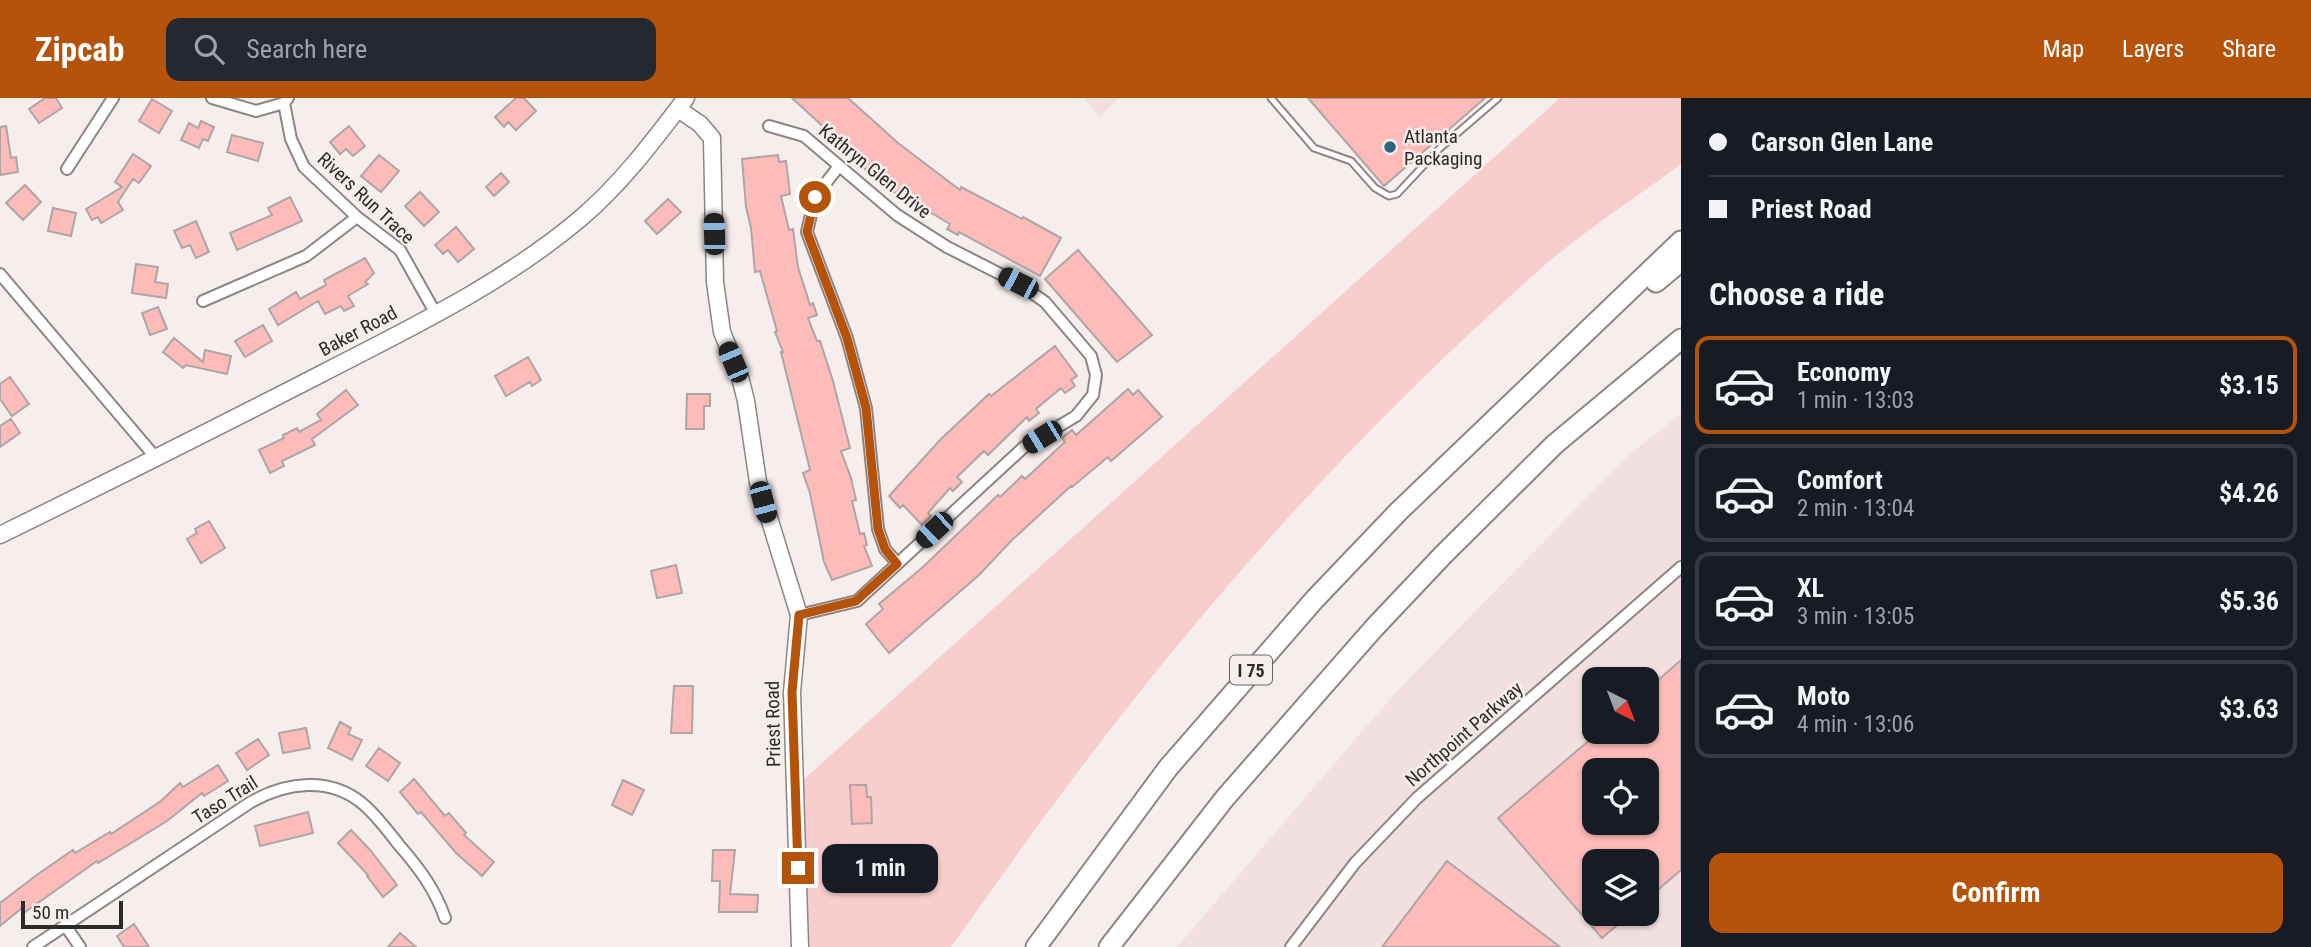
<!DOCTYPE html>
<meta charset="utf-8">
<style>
body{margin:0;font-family:"Roboto Condensed",sans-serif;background:#242831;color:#f1f3f6;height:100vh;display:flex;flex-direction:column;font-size:26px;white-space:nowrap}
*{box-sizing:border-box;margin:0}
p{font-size:23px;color:#9ea1a6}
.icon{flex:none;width:38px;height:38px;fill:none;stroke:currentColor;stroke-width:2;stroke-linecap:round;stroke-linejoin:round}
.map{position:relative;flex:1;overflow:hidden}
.drawer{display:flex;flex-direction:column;background:#171b24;width:630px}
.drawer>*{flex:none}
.guide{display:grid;align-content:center;height:154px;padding:0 28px;background:#171b24}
.needle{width:46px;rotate:138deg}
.buttons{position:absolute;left:1582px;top:569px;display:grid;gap:14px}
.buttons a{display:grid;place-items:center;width:77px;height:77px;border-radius:14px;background:#171b24;box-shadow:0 2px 5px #0004;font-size:35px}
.scale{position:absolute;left:21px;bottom:18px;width:102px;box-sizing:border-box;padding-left:7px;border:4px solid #2d2a2a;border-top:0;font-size:19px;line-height:24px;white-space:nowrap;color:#2d2a2a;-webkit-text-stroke:5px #f6eeed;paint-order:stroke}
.end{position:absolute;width:32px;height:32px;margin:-16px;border:9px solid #b45309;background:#fff;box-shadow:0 0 0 4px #fff}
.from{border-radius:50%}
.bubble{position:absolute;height:49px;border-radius:14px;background:#171b24;box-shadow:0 2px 5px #0004;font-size:23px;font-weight:700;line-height:49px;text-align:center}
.car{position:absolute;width:21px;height:42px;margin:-21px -10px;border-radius:9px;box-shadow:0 0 5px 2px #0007;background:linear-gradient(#222 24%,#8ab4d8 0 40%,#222 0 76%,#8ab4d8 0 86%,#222 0)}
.guide b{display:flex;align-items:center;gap:24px;height:66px;font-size:26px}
.guide b+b{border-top:2px solid #363941}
.guide i{width:18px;height:18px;background:#f1f3f6}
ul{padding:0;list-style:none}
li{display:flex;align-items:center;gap:21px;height:98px;margin:0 14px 10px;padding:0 14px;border:4px solid #363941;border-radius:14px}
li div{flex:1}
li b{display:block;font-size:26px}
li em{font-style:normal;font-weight:700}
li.on{border-color:#b45309}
li>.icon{width:63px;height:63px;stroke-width:1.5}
h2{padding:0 28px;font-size:32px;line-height:84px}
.primary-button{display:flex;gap:14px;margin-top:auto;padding:14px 28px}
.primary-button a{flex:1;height:80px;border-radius:14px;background:#b45309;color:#fff;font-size:28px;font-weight:700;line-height:80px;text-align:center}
header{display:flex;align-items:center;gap:42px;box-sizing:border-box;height:98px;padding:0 35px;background:#b45309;color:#fff}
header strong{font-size:33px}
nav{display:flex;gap:38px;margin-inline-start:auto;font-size:24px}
.search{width:490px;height:63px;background:#242831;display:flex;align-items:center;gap:18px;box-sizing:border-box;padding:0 24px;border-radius:14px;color:#9ea1a6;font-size:26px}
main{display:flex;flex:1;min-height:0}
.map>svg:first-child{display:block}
.built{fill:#f1e0df;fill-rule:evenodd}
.green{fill:#f7cecd}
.building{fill:#fdbbb9;stroke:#aea6a6;stroke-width:2;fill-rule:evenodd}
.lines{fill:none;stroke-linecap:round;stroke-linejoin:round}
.lane-casing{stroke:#8c8584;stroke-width:9}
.street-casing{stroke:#8c8584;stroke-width:14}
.secondary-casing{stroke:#8c8584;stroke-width:19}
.highway-casing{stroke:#8c8584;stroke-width:23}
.lane{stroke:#fff;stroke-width:5}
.street{stroke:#fff;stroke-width:10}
.secondary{stroke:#fff;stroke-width:16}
.highway{stroke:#fff;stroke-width:19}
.route{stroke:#b45309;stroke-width:9}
.poi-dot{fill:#306380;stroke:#f6eeed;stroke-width:2.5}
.labels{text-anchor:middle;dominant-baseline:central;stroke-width:5;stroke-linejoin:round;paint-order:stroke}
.shield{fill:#f6eeed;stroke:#696564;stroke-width:2}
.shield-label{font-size:18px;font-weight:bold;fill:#2d2a2a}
.poi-label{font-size:19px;fill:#2d2a2a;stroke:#f6eeed;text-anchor:start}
.street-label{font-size:19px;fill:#2d2a2a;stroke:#f6eeed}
</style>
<header>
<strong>Zipcab</strong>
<div class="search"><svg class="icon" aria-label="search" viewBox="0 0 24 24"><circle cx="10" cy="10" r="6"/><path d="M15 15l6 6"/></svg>Search here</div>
<nav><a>Map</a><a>Layers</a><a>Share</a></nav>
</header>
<main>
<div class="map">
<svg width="1681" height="849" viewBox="0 0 1681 849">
<rect width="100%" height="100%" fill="#f6eeed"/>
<path class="built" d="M1084 0H1119L1099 19Z
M1681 315V849H1177L1396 594 1628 358ZM1594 581H1647V634H1594ZM1594 672H1647V724H1594ZM1594 763H1647V816H1594Z"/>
<path class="green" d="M1560 0H1681V66C1637 99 1588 130 1546 166 1369 321 1209 498 1068 687 1028 740 990 795 951 849H803L790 694Z"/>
<path class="building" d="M45 0H56L62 10 39 25 29 11Z
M516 0H524L536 13 516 32 508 24 504 29 495 19Z
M792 0H848L898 45 960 92 961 89 1022 121 1023 119 1061 140 1040 178 959 134 958 137 947 131 950 126 928 113 925 118 868 74 847 53 845 56 836 48 840 44Z
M1308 0H1485L1384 88Z
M152 1 172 13 159 35 139 23Z
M201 23 214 29 208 43 203 41 199 50 181 42 189 25 198 30Z
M6 28 11 60 16 59 18 74 0 77V29Z
M349 28 365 48 353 58 346 51 340 56 330 44Z
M232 37 263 45 258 63 227 54Z
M133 56 151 68 139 85 133 81 118 104 123 112 101 125 98 119 92 122 86 111 122 89 115 84Z
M379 57 399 73 381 94 361 78Z
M778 57 779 64 786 63 790 96 781 98 789 132 793 131 798 169 810 207 813 205 817 217 808 220 817 243H820L833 283 850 350 841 353 851 380 856 402 852 403 860 436 864 435 867 447 864 448 872 468 832 482 824 464 810 395 803 375 810 372 781 254H783L775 234 777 233 760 173 755 174 751 130 746 109 742 61Z
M501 75 509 84 494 98 486 89Z
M25 87 41 104 23 122 6 105Z
M420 94 439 114 424 128 405 108Z
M290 99 302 123 237 152 230 135 272 117 268 110Z
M668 101 681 114 657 136 645 123Z
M53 110 76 115 71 138 48 133Z
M196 123 209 154 196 160 190 147 182 150 174 133Z
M456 129 474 151 458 164 448 152 443 156 435 147Z
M1078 152 1152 237 1117 264 1045 181Z
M365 160 374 175 365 184 368 186 348 198 354 208 344 213 341 208 325 216 318 203 278 227 269 211 296 194 300 201 326 187 324 182Z
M136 166 158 169 155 184 168 186 166 200 132 195Z
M158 209 167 231 150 237 142 215Z
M263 227 272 243 245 259 235 243Z
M174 240 203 264 205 252 231 258 227 276 186 267 183 270 163 254Z
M1055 248 1077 278 1071 282 1075 288 1065 295 1061 290 1036 311 1039 315 1029 323 1027 319 988 357 984 353 957 379 962 384 953 393 950 390 928 415 931 418 922 427 903 407 900 410 889 398 941 341 989 296 991 298Z
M528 259 541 282 532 288 530 284 506 298 495 278Z
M10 279 29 306 12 318 0 301V286Z
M1128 291 1133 297 1138 292 1162 319 1111 363 1108 359 1072 389 1071 388 1011 443 979 477 889 555 866 526 883 511 879 506 923 469 998 397 1000 399 1022 378 1025 381 1065 344 1062 340 1072 332 1076 337Z
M346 292 358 307 312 341 315 347 282 363 284 368 270 375 259 352 284 340 283 337 297 330 299 334 321 322 317 316Z
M687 296H710V308H704V331H686Z
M11 321 20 335 0 349V328Z
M209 423 225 450 201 465 187 441 197 435 195 431Z
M676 467 682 495 657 500 651 473Z
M1681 562V772L1647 801V763H1594V816H1630L1602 840 1498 720 1599 634H1647V592ZM1594 672H1647V724H1594Z
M674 588H693L692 635H671Z
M340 624 351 630 348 636 362 642 352 662 328 650Z
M306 630 310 650 283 655 279 635Z
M258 641 269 657 247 672 236 655Z
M379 650 400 665 388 683 366 668Z
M218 667 228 683 204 698 202 695 167 723 98 765 97 763 25 814 22 810 0 828V805L38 776 73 752 75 755 110 734 111 736 161 703 180 685 183 689Z
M414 681 445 718 449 715 466 735 464 737 494 764 482 778 456 755 421 714 418 716 400 694Z
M623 682 644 692 632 717 612 707Z
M850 687H866L867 699H871L872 725 852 726Z
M308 714 313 735 260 748 255 728Z
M351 732 371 753 397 787 383 799 367 778 368 777 338 745Z
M713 752H735L730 796 758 797 757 814H719L720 783H712Z
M1447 763 1560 849H1382Z
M134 826 149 849H124L117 838Z
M400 835 416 849H388Z"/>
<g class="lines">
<defs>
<path id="lane" d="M1271 0 1314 50 1351 63 1375 90 1389 98 1397 96 1440 50 1498 0"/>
<path id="street" d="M212 0 256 13 284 5 288 0
M284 5 291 41 304 69 357 119 400 152 436 216
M769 28 804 38 897 117 947 149 1018 185 1045 204 1091 258 1096 277 1093 297 1076 318 1024 349 857 503 799 517
M839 68 815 99 807 134 847 240 866 310 878 431 885 451 897 465
M67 71 113 0
M0 176 156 360
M203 203 306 158 357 119
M65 827 80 849
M33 849 251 704C286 684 330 678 363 706 377 718 388 733 399 747 419 770 435 791 445 820
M1291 849 1355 765 1417 700 1681 469"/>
<path id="secondary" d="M678 11 700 26 712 40 715 184 722 234 740 279 746 303 758 384 799 517 792 594 800 849
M0 437C108 384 216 330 323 275 412 229 504 185 581 120 622 85 654 42 686 0"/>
<path id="highway" d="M1656 184 1681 163
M1036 849 1168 670 1315 501 1399 413 1681 143
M1109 849 1225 700 1374 530 1443 457 1555 346 1681 241"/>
</defs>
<use href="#lane" class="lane-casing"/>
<use href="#street" class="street-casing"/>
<use href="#secondary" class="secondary-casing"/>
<use href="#highway" class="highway-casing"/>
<use href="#lane" class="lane"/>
<use href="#street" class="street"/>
<use href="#secondary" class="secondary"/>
<use href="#highway" class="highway"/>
</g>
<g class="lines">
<path class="route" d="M798 770 792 594 799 517 856 503 897 466 885 451 878 431 866 310 847 240 807 134 815 99"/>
</g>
<circle class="poi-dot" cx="1390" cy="49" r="7"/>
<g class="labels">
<rect class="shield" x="1230" y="557.5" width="42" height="29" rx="5"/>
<g class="shield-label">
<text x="1251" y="572">I 75</text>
</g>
<g class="poi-label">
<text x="1404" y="38">Atlanta<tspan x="1404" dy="22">Packaging</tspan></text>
</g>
<g class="street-label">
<text transform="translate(875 73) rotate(39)">Kathryn Glen Drive</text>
<text transform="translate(366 100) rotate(43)">Rivers Run Trace</text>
<text transform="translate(358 233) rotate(-28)">Baker Road</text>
<text transform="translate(773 626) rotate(-91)">Priest Road</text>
<text transform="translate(1464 636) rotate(-41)">Northpoint Parkway</text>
<text transform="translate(225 702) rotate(-32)">Taso Trail</text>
</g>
</g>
</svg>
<div class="buttons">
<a><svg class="needle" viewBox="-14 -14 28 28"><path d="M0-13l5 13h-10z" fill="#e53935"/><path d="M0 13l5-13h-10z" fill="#9ea1a6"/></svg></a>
<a><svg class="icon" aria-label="locate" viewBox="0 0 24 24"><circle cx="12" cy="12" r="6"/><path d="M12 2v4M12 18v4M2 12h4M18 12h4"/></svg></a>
<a><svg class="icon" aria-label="layers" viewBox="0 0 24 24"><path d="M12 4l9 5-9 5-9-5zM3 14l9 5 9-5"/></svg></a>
</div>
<div class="scale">50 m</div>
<i class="end from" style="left:815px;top:99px"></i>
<i class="end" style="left:798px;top:770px"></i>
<div class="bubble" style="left:822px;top:746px;width:116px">1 min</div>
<i class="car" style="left:714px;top:136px;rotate:358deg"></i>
<i class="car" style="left:1018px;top:185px;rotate:297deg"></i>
<i class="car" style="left:733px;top:264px;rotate:337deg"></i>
<i class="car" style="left:1042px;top:339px;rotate:239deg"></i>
<i class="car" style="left:763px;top:404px;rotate:165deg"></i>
<i class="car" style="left:934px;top:432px;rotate:227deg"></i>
</div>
<section class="drawer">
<div class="guide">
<b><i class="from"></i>Carson Glen Lane</b>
<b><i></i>Priest Road</b>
</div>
<h2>Choose a ride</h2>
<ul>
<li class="on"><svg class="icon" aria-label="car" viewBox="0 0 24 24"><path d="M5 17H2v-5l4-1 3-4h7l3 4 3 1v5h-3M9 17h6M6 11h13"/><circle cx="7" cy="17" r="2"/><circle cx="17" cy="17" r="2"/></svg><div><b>Economy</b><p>1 min · 13:03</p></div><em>$3.15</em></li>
<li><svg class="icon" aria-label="car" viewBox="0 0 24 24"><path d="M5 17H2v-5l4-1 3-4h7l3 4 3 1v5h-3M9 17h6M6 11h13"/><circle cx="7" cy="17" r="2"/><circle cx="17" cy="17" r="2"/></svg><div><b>Comfort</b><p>2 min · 13:04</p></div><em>$4.26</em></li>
<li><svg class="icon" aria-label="car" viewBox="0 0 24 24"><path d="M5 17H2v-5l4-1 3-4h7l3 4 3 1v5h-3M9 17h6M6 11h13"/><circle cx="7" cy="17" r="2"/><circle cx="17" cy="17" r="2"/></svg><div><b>XL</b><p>3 min · 13:05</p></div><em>$5.36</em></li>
<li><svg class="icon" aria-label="car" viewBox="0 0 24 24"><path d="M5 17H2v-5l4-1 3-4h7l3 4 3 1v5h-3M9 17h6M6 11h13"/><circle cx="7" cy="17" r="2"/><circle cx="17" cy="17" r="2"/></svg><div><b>Moto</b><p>4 min · 13:06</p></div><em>$3.63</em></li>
</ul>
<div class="primary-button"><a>Confirm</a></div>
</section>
</main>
